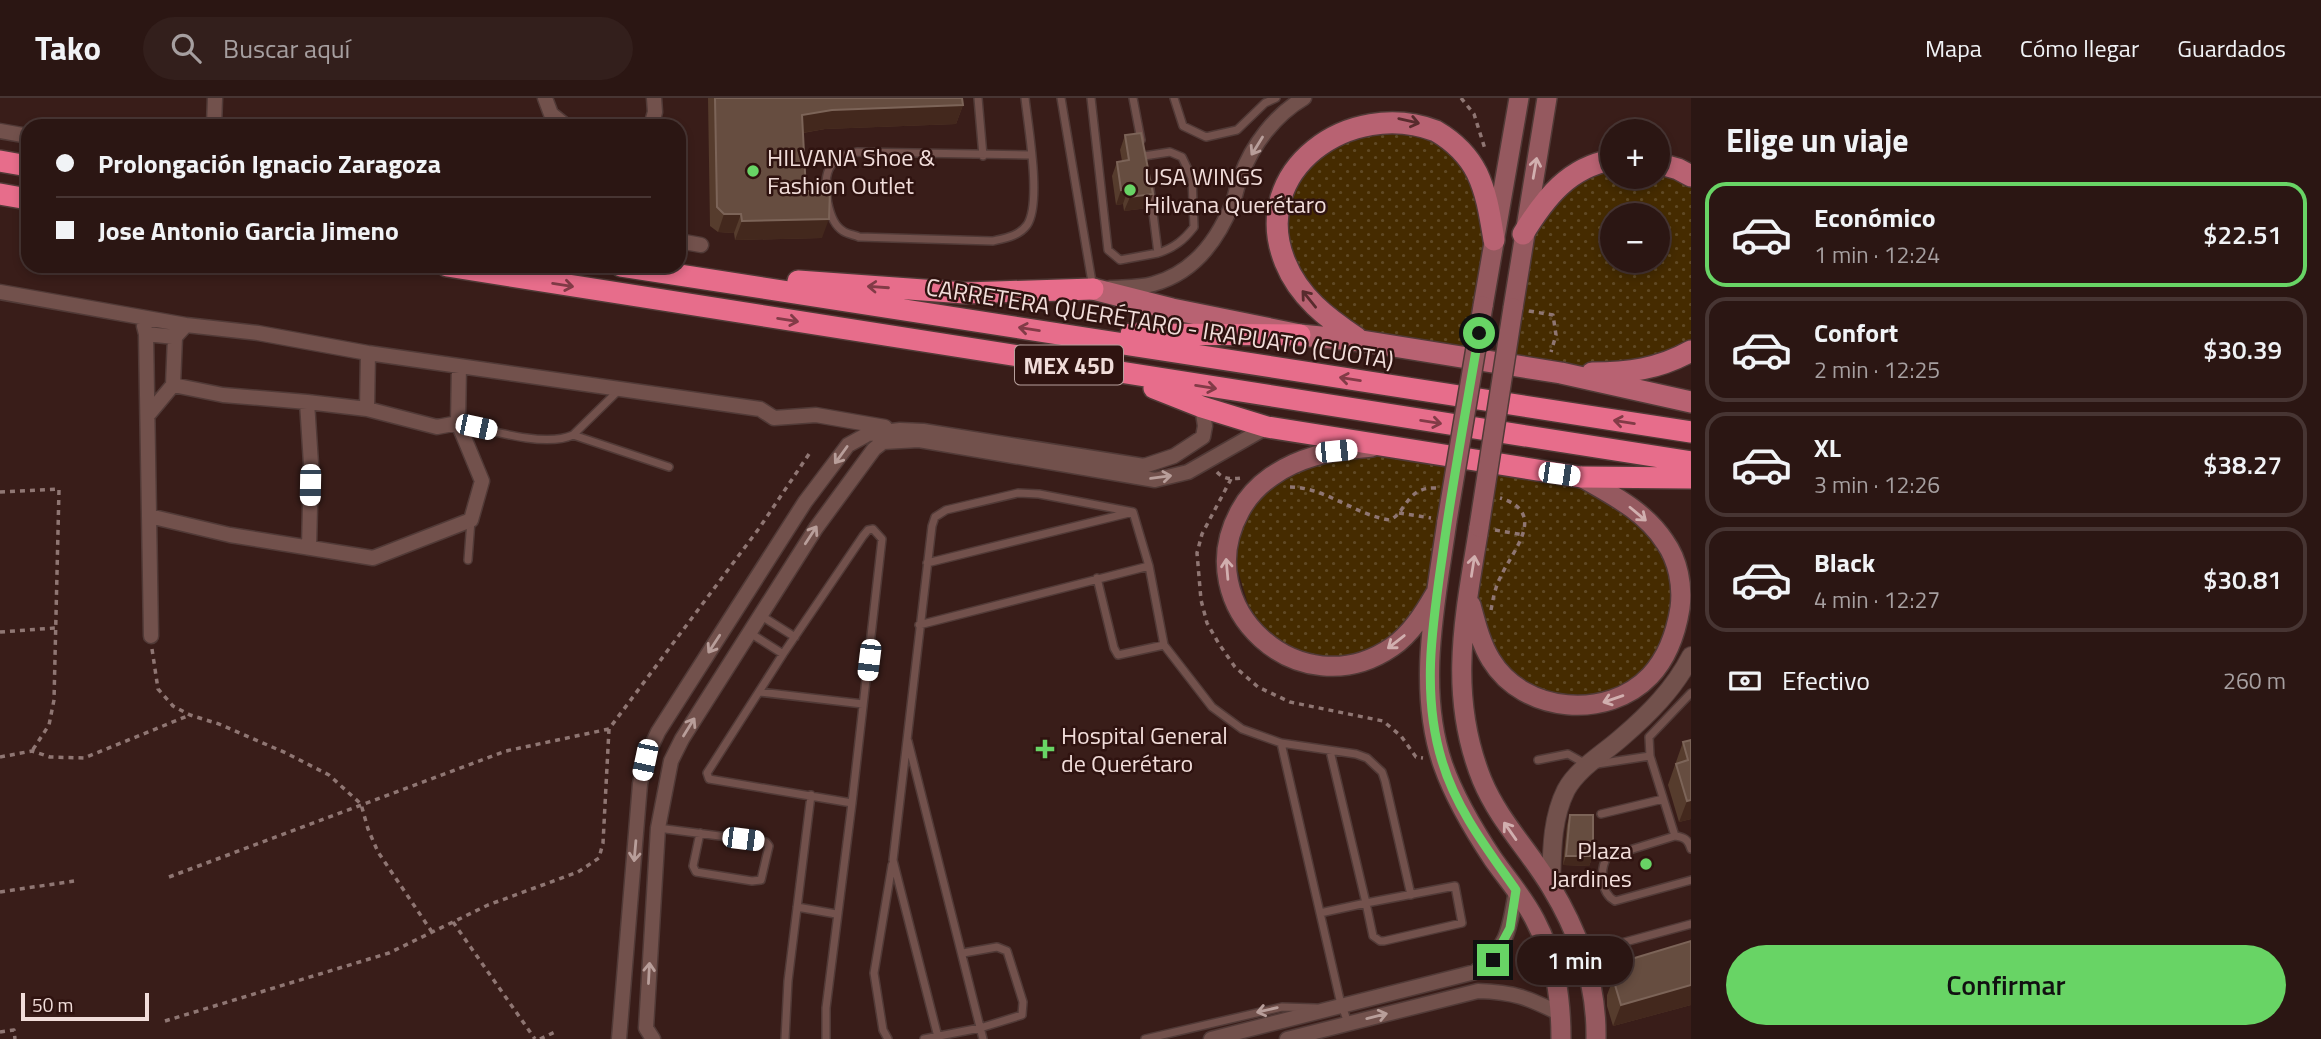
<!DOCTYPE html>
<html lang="es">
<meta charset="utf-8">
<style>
body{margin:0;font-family:"Titillium Web",sans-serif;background:#331f1c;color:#f1f3f6;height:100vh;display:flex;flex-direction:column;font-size:26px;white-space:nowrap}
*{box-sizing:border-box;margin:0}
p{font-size:23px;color:#a69fa0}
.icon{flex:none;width:38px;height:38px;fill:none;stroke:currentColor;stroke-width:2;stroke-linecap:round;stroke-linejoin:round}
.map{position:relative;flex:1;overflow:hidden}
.sheet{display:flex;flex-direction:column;background:#2b1613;width:630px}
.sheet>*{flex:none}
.hud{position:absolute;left:21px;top:21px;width:665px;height:154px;border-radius:21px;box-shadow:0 4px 10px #0003,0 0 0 2px #473533;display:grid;align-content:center;height:154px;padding:0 35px;background:#2b1613}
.fabs{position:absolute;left:1600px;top:21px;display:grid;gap:14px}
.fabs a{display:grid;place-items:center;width:70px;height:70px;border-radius:50%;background:#2b1613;box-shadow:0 4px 10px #0003,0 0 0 2px #473533;font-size:35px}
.scale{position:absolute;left:21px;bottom:18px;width:128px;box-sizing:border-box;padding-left:7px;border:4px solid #f1ddda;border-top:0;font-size:19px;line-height:24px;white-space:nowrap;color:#f1ddda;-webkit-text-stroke:5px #2f1310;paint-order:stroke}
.end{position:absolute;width:32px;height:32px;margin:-16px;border:9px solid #68d465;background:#111;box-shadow:0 0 0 4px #111}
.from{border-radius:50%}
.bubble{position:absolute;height:49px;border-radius:24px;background:#2b1613;box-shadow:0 4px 10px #0003,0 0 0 2px #473533;font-size:23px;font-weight:600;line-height:49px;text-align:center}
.car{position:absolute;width:21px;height:42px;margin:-21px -10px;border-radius:9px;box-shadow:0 0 5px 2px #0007;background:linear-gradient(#fff 24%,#345 0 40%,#fff 0 76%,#345 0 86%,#fff 0)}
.hud b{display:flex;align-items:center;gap:24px;height:66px;font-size:26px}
.hud b+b{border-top:2px solid #473533}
.hud i{width:18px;height:18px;background:#f1f3f6}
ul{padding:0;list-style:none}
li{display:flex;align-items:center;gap:21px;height:105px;margin:0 14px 10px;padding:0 21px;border:4px solid #473533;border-radius:21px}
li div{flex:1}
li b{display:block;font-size:26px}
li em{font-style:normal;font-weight:600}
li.current{border-color:#68d465}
li>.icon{width:63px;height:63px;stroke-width:1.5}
h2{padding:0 35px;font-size:32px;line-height:84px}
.pay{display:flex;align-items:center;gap:18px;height:77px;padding:0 35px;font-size:26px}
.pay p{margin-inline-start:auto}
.button{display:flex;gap:14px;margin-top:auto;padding:14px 35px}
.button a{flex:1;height:80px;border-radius:42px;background:#68d465;color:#111;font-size:28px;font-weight:600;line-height:80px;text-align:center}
header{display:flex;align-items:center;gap:42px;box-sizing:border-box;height:98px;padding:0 35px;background:#2b1613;border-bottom:2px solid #473533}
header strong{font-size:33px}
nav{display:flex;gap:38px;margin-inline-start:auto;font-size:24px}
.search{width:490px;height:63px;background:#331f1c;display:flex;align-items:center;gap:18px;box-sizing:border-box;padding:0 24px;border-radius:38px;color:#a69fa0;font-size:26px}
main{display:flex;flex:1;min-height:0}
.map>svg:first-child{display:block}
.park{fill:url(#park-dots);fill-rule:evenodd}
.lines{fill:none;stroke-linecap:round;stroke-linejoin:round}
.service-casing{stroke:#513a37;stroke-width:10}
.minor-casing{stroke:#513a37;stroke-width:17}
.tertiary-casing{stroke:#513a37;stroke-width:20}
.secondary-casing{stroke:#513a37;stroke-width:22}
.primary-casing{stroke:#513a37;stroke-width:24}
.motorway-casing{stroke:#513a37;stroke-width:24}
.path{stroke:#8f7673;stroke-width:3.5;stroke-dasharray:5 5;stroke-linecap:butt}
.service{stroke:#72514c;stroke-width:7}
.minor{stroke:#72514c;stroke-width:14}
.tertiary{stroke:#72514c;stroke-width:18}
.secondary{stroke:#95595f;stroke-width:19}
.primary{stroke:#b86272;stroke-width:21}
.motorway{stroke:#e76d8b;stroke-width:21}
.secondary-bridge-casing{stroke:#513a37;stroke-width:22;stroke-linecap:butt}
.secondary-bridge{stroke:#95595f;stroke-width:19}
.wall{fill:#563c2d}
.shaded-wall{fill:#43281d}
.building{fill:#664d40;stroke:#7c6458;stroke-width:2}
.oneway{stroke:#582b2d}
.oneway2{stroke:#b89e9a}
.oneway3{stroke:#d1afaf}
.oneway4{stroke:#823b47}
.route{stroke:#68d465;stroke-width:9}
.poi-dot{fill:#68d465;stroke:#2f1310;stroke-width:2.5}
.labels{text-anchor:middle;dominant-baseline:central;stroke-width:5;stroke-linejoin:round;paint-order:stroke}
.shield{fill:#2f1310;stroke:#b7a09d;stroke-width:2}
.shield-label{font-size:23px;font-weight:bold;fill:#f1ddda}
.poi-label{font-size:24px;fill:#f1ddda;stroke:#2f1310;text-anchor:start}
.street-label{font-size:24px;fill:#f1ddda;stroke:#2f1310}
</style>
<header>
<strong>Tako</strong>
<div class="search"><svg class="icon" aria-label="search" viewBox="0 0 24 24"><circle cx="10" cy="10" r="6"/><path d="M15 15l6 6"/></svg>Buscar aquí</div>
<nav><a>Mapa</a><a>Cómo llegar</a><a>Guardados</a></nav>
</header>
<main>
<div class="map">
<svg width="1691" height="941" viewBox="0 0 1691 941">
<defs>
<pattern id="park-dots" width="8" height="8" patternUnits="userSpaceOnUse" patternTransform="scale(1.75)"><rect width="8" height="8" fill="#452b00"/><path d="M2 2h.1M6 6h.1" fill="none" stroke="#604925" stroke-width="1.8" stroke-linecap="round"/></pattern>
</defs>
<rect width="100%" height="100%" fill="#391d19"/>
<path class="park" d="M1361 27 1434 37 1472 78 1489 145 1470 255 1359 235 1297 176 1283 137 1292 81Z
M1612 69V79H1657V72L1691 85V248L1605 270 1560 269 1510 263 1531 133 1573 82ZM1612 117H1657V163H1612Z
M1381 356 1447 366 1429 487 1416 513 1389 542 1361 554 1332 562 1296 555 1262 529 1248 506 1236 466 1240 434 1257 403 1269 391 1311 366Z
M1496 374 1581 387 1617 406 1662 449 1675 488 1667 542 1640 580 1595 601 1559 598 1534 591 1500 565 1476 504Z"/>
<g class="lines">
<defs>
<path id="service" d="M978 0 983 58
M1025 0C1028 28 1042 105 1027 127 1019 138 1006 140 993 143L859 139C855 137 847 136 843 133 828 124 822 87 829 71 835 59 846 57 857 54L1031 57
M1061 0 1093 190
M1091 0 1108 152 1120 162 1158 155 1150 91
M1133 0 1141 42
M1174 0 1183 28 1206 39 1237 32 1265 5 1276 0
M1144 58 1170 54 1182 59 1192 80 1194 129C1184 142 1174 150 1158 155
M620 291 573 337 669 369
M459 325C489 332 545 350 573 337
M468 462 471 422
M927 465 1133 414
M1097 480 1114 550 1118 557 1164 547
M760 517 795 539
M919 527 1149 468
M750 535 783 556
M759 594 863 606
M908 643 983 941
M1281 645 1340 902 1348 925
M1650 658 1649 639 1691 595
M1538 662 1568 656 1586 666
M1597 666 1650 658 1675 738
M1601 716 1663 701
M658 730 766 744 769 748 761 782 752 783 696 774 693 768 700 735
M1691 751C1688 741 1684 739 1675 738L1607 759C1600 771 1600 795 1615 803L1691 782
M1455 788 1462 825 1384 843H1380L1373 838 1366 805Z
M797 809 836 816
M1320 815 1366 805 1330 653
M1614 847 1691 826
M938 939 893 762 932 428 935 419 946 412 1018 395 1039 396 1133 414 1149 468 1164 547 1212 609 1242 631 1281 645 1356 656 1367 660 1382 674 1385 683 1411 797
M785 941 788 883 811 697
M826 941V910L852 705 882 441 873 431 868 432 863 438 783 556 707 675 709 681 852 705
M888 941 883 932 874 875 892 767
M924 941 980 930 1022 917 1023 904 1007 853 997 849 963 855
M1145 941 1282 909 1316 910"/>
<path id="minor" d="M545 0 551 16 566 28
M214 28 215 0
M651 28 655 14 654 0
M0 33 28 38
M679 143 701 147
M1110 190C1124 189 1139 190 1153 186 1194 175 1218 142 1233 104 1236 96 1237 87 1241 78 1252 47 1275 17 1304 0
M0 194 186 227 258 235 368 255 760 311 774 320 816 317 885 329
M144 228 146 236 175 239
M146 236 151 538
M173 287 223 297 307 304 367 311 437 329 458 325
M307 304 311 366 309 450
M367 311 368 255
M148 317 173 287 175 239 186 227
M149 418 230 437 373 460 471 422 482 383 458 325 459 268
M619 941 640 686 645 662 658 634 805 404 848 347 868 336 900 332 923 333 1144 368 1174 358 1203 339 1205 328 1202 309
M653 941 646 930 658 730 671 663 682 641 816 430 874 351 883 344 919 342 1155 382 1188 374 1267 329
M1211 941 1475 874C1508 851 1510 829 1516 792
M1287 941 1478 893C1515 894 1528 900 1561 916"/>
<path id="tertiary" d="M1551 788C1552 756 1551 722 1566 692 1578 670 1603 656 1621 640 1649 616 1674 591 1691 558"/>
<path id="secondary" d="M1483 208 1519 0
M1513 210 1547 0
M1372 349C1353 351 1333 352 1315 358 1284 367 1255 385 1240 413 1187 509 1300 612 1392 549 1411 536 1424 515 1435 496
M1447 423C1436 502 1416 589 1443 667 1455 701 1473 731 1493 761 1507 781 1524 800 1535 822 1555 860 1561 899 1561 941
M1479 429C1465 517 1447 595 1482 682 1499 723 1529 752 1551 789 1579 835 1597 887 1596 941
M1471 507C1476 526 1481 546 1491 562 1524 616 1608 622 1650 578 1668 559 1676 535 1680 510 1683 488 1678 462 1665 444 1645 413 1612 397 1581 379"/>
<path id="primary" d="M1657 65 1678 71 1691 78
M1523 136C1545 100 1569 69 1612 62
M1093 191 1172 211 1300 237 1362 243 1561 275 1691 304
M1357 240C1327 220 1299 199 1285 164 1248 72 1350 0 1436 33 1453 43 1468 57 1477 75 1487 96 1490 118 1494 142
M1592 275C1628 275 1659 271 1691 253"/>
<path id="motorway" d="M0 63 28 68
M0 96 28 101
M447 168 1691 364
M621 168 1691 334
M798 183 965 195 1093 191
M1131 236 1300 237
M1154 290 1202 309 1267 329 1581 379 1691 380"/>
</defs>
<use href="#service" class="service-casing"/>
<use href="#minor" class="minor-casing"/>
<use href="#tertiary" class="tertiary-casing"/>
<use href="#secondary" class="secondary-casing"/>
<use href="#primary" class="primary-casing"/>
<use href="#motorway" class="motorway-casing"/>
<path class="path" d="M1461 0 1474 16 1485 51
M1529 213 1553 217 1556 237 1551 254
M1217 374C1224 382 1232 381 1242 380
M1231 381 1202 436 1197 455 1201 502 1207 525 1219 546 1235 569 1258 589 1290 604 1383 623 1401 638 1416 659 1423 660
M1290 389C1325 389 1355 417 1390 422 1407 414 1406 388 1437 390
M0 394 59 391 54 602 49 627 32 653
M1399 415 1431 420
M1495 432 1524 437
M1491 512C1493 501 1495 490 1500 480 1512 453 1549 415 1500 400
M0 534 55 530
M152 551 158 591 173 608 190 617 219 626 286 655 329 677 361 706 368 731 378 754 432 834
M0 659 32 653 50 659 84 660 190 617
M169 779 506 653 609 631
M0 794 74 783
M453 824 535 941
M165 923 389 855 488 807 578 774 599 760 603 745 609 631 760 429 809 356
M0 934 14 932 15 941
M540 941 557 933"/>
<use href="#service" class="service"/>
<use href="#minor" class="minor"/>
<use href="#tertiary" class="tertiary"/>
<use href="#secondary" class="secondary"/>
<use href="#primary" class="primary"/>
<use href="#motorway" class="motorway"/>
<defs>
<path id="secondary-bridge" d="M1447 423 1483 208
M1479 429 1513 210"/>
</defs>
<use href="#secondary-bridge" class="secondary-bridge-casing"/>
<use href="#secondary-bridge" class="secondary-bridge"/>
</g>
<path class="wall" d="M708 0H962L963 7 956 26 825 31 803 35 806 93 822 140 735 142 734 135 718 134 710 128Z
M1125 37 1148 110 1124 113 1123 106 1116 107 1112 78 1117 64 1122 63 1120 52Z
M1691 642V722V721L1679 724 1668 687 1683 644Z
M1570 717 1593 758 1589 768 1563 767 1567 727Z
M1691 843V907L1613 928 1607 908V897L1615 876Z"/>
<path class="shaded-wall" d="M963 7 956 26 825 31 795 36 802 17 832 12Z
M1128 91 1123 106 1116 107 1121 92Z
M1153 96 1148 110 1124 113 1130 99Z
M724 116H741L734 135 718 134Z
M829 121 822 140 735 142 742 123Z
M1691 702V721L1679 724 1687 703Z
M1566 758H1593L1589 768 1563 767Z
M1691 887V907L1613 928 1621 907Z"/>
<path class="building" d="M715 0H962L963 7 832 12 802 17 806 93 830 92 829 121 742 123 741 116H724L717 109Z
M1141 35 1153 96 1130 99 1128 91 1121 92 1117 64 1129 62 1125 37Z
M1691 642V702L1687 703 1676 666 1688 662 1683 644Z
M1570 717H1593V758H1566Z
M1691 843V887L1621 907 1615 887V876L1619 868 1628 862Z"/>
<defs><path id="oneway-shaft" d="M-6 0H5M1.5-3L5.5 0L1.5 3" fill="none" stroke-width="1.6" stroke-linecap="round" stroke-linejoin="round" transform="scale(1.75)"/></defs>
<g class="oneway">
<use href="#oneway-shaft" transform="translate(1409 23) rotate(13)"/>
<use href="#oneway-shaft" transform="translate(1309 201) rotate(-129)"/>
</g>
<g class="oneway2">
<use href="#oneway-shaft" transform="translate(1257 48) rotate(122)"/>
<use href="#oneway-shaft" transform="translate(841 357) rotate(126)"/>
<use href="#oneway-shaft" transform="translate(1161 379) rotate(-8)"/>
<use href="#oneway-shaft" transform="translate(811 437) rotate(-57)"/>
<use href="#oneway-shaft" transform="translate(714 546) rotate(123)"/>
<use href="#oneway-shaft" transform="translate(689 629) rotate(-58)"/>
<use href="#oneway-shaft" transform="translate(635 753) rotate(95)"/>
<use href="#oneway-shaft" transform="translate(649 875) rotate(-87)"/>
<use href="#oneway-shaft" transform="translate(1267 912) rotate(167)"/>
<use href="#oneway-shaft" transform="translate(1377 918) rotate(-14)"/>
</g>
<g class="oneway3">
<use href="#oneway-shaft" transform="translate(1535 70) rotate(-80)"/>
<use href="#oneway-shaft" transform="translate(1638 416) rotate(40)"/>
<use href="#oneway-shaft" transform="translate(1473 468) rotate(-81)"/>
<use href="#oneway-shaft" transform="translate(1227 471) rotate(-95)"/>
<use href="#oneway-shaft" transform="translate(1396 544) rotate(142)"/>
<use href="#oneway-shaft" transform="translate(1613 601) rotate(161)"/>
<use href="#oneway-shaft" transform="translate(1510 733) rotate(-125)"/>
</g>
<g class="oneway4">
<use href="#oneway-shaft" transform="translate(563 187) rotate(9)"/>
<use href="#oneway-shaft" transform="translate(878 189) rotate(-176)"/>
<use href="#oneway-shaft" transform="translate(788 222) rotate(9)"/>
<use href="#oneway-shaft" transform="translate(1029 231) rotate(-171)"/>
<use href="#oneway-shaft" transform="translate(1350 281) rotate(-171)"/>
<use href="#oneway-shaft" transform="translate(1206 289) rotate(9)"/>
<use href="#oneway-shaft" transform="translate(1431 324) rotate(9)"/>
<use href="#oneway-shaft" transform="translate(1624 324) rotate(-171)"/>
</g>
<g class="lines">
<path class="route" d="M1479 235C1467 306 1454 376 1444 446 1434 518 1420 592 1442 663 1456 711 1488 752 1516 792L1510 830 1493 862"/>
</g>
<g class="poi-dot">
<circle cx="753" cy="73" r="7"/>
<circle cx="1130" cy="92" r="7"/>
<path d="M1041.5 640.5h7v7h7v7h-7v7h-7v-7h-7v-7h7z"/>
<circle cx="1646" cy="766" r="7"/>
</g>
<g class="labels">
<rect class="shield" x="1015" y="247.5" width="108" height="39" rx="5"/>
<g class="shield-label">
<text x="1069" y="267">MEX 45D</text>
</g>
<g class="poi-label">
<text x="767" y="59">HILVANA Shoe &amp;<tspan x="767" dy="28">Fashion Outlet</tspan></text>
<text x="1144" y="78">USA WINGS<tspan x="1144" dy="28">Hilvana Querétaro</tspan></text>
<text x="1061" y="637">Hospital General<tspan x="1061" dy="28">de Querétaro</tspan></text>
<text x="1632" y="752" text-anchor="end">Plaza<tspan x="1632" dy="28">Jardines</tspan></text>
</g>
<g class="street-label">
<text transform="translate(1160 225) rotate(9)">CARRETERA QUERÉTARO - IRAPUATO (CUOTA)</text>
</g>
</g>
</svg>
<div class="fabs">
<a>+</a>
<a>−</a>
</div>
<div class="scale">50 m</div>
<i class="end from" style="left:1479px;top:235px"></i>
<i class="end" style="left:1493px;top:862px"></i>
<div class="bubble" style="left:1517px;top:838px;width:116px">1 min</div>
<i class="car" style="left:476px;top:329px;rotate:102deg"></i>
<i class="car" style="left:1336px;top:353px;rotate:84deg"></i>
<i class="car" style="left:1559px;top:376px;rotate:98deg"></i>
<i class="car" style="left:310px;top:387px;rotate:181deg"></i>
<i class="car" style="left:869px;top:562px;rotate:187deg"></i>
<i class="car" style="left:645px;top:662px;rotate:192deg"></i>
<i class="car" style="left:743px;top:741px;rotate:97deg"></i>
<div class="hud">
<b><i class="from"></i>Prolongación Ignacio Zaragoza</b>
<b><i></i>Jose Antonio Garcia Jimeno</b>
</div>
</div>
<section class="sheet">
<h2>Elige un viaje</h2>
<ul>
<li class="current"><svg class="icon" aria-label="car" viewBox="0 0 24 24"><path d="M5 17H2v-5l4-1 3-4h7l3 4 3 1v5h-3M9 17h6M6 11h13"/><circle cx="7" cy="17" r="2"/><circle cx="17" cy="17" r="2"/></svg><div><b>Económico</b><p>1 min · 12:24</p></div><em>$22.51</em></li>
<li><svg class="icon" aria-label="car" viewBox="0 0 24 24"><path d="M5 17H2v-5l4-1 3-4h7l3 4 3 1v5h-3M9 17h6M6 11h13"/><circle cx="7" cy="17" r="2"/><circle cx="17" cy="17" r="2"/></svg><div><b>Confort</b><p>2 min · 12:25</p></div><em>$30.39</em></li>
<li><svg class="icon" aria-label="car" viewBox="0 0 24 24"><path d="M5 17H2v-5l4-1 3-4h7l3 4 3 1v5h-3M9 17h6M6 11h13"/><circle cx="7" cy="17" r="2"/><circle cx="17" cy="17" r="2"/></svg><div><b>XL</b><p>3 min · 12:26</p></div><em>$38.27</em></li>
<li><svg class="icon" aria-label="car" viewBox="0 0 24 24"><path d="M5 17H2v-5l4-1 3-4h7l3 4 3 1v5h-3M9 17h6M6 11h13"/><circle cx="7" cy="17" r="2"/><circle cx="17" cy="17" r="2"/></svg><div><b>Black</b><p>4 min · 12:27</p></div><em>$30.81</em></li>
</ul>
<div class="pay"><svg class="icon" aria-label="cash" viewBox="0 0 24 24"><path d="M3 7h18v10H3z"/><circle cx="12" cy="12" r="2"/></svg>Efectivo<p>260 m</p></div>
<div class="button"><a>Confirmar</a></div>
</section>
</main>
